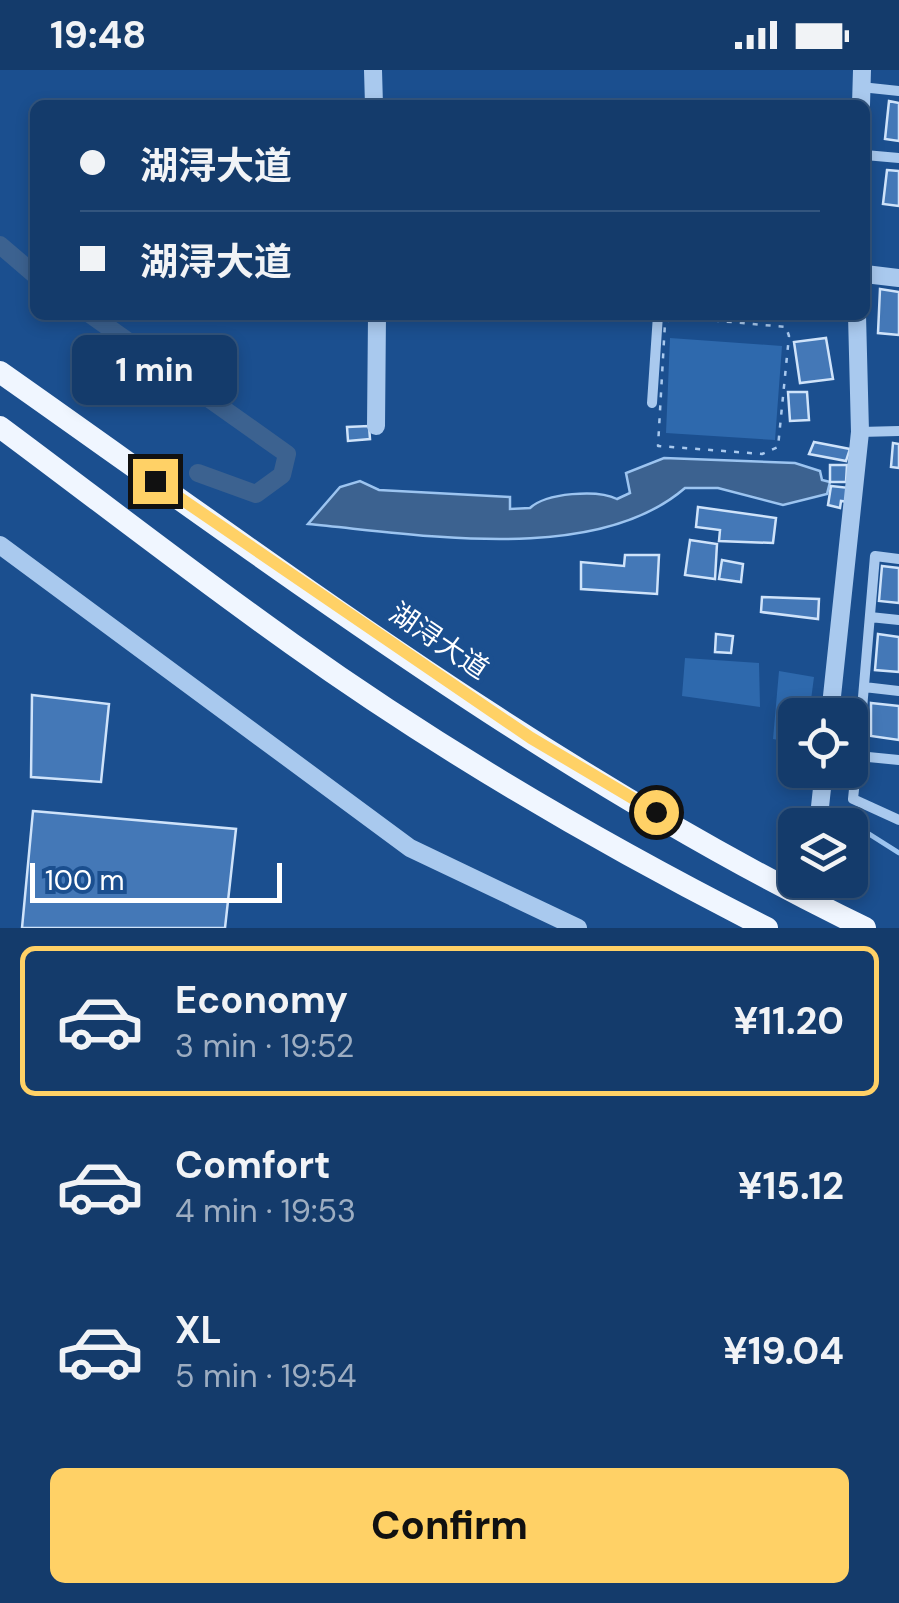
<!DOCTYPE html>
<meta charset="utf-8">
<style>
body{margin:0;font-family:"DM Sans","Noto Sans SC",sans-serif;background:#1d4271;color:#f1f3f6;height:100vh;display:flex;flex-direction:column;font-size:38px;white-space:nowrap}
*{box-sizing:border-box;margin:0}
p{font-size:32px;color:#9dadc1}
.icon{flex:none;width:55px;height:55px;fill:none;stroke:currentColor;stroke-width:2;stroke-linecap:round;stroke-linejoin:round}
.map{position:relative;height:858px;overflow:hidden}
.panel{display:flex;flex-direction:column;background:#143b6b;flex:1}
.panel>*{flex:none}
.top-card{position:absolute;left:30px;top:30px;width:840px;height:220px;border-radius:15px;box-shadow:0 5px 15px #0003,0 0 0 2px #33557e;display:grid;align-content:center;height:220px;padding:0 50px;background:#143b6b}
.fabs{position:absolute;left:778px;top:628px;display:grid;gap:20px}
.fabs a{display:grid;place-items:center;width:90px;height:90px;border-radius:15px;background:#143b6b;box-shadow:0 5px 15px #0003,0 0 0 2px #33557e;font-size:50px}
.scale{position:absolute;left:30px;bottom:25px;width:252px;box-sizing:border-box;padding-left:10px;border:5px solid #fff;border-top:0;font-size:28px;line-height:35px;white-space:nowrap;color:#fff;-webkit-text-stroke:8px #1b4f8f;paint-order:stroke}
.end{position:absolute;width:45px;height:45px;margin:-22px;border:12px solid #ffd166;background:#111;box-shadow:0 0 0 5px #111}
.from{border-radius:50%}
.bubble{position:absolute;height:70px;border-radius:15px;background:#143b6b;box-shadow:0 5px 15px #0003,0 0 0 2px #33557e;font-size:32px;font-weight:700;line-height:70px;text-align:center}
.top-card b{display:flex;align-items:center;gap:35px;height:95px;font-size:38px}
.top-card b+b{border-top:2px solid #33557e}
.top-card i{width:25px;height:25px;background:#f1f3f6}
ul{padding:18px 0 0;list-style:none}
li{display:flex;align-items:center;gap:30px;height:150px;margin:0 20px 15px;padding:0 30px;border:5px solid transparent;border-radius:15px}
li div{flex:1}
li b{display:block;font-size:38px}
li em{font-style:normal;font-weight:700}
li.current{border-color:#ffd166}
li>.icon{width:90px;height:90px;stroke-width:1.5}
.button{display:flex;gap:20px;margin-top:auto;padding:20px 50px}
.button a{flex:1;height:115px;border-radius:15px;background:#ffd166;color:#111;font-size:40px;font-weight:700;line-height:115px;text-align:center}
.status{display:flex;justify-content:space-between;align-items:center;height:70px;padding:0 50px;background:#143b6b;direction:ltr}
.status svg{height:28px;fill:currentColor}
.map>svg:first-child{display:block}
.green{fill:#2e69ad}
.water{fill:#3c6290;stroke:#9cc4f0;stroke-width:2.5}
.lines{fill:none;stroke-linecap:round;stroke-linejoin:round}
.stream{stroke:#9cc4f0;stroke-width:5}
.canal{stroke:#3c6290;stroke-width:18}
.building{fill:#4478b7;stroke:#cfe3fa;stroke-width:2.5}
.path{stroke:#a9c9ee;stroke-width:2.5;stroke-dasharray:5 8;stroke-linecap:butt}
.minor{stroke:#a9c9ee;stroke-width:10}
.tertiary{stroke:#a9c9ee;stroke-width:18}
.primary{stroke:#f0f6ff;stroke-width:22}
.route{stroke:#ffd166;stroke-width:12}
.labels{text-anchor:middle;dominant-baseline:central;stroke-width:9;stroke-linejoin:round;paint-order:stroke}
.street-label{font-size:28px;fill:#fff;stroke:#1b4f8f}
</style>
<div class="status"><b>19:48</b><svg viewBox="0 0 49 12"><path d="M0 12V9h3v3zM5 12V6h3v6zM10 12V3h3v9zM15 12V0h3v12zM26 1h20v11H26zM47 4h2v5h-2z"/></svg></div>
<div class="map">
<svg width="899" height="858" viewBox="0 0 899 858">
<rect width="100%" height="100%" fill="#1b4f8f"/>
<path class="green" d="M670 268 782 276 775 370 666 363Z
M685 588 759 593 760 637 682 626Z
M779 601 814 607 809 645H795V673L773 669Z"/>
<path class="water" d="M664 388 795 393 820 401 822 410 830 412 827 424 783 435 718 418H685C595 496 418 464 308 454L340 417 360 411 379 420 510 427V439L530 438C546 423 597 419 617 429L630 423 626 403Z"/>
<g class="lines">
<path class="stream" d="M839 745 899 783"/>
<path class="canal" d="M0 175 35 205
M91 245 287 384 282 405 256 424 198 403"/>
</g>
<path class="building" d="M889 31 899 33V71L885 69Z
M887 100 899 101V136L883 134Z
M880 219 899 222V265L878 263Z
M826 268 833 309 800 313 794 272Z
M788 322H807L809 350 790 351Z
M369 356 370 369 348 371 347 357Z
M814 372 850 379 846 391 809 384Z
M893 373 899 374V398L891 397Z
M830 395H847L846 412H830Z
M831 416 850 418 849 432 841 431 840 438 828 435Z
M698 437 776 448 773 473 719 471 720 460 696 457Z
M690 470 717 474 715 509 685 505Z
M625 485H659L657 524 581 519V492L624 496Z
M722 490 743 494 741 512 719 509Z
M882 496 899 498V533L879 531Z
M762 527 819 529 818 549 761 542Z
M716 564 733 566 731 583 715 582Z
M878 564 899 567V602L875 600Z
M32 625 109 634 101 712 31 707Z
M871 633 899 636V670L871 666Z
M33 741 236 759 225 858H22Z"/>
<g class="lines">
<path class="path" d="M675 247 786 257 789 266 778 377 762 384 658 376 665 253Z"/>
<path class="minor" d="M861 17 899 21
M865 85 899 88
M652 333 658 245
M860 362 899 361
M899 489 875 486 858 686 899 690
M870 547 899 550
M864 617 899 621
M858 681 853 729 899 750"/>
<path class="tertiary" d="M373 0 374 35
M861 35 862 0
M865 204 899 208
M376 356 377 245
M0 475 410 778 578 858
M830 645 860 362 857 245
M818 755 824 700
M810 831 812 810"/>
<path class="primary" d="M0 302C279 498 557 709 865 858
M0 357C97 429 193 504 292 574 442 681 603 775 767 858"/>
</g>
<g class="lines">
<path class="route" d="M155 411 531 668 656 742"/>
</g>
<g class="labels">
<g class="street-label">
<text transform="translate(439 571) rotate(34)">湖浔大道</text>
</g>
</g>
</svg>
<div class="fabs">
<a><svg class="icon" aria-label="locate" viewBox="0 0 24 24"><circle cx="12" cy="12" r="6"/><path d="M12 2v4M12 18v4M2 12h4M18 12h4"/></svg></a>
<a><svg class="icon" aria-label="layers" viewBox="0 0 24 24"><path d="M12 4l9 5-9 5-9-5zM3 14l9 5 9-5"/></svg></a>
</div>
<div class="scale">100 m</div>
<i class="end from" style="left:656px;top:742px"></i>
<i class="end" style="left:155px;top:411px"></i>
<div class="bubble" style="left:72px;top:265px;width:165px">1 min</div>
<div class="top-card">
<b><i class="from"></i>湖浔大道</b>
<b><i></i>湖浔大道</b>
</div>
</div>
<section class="panel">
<ul>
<li class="current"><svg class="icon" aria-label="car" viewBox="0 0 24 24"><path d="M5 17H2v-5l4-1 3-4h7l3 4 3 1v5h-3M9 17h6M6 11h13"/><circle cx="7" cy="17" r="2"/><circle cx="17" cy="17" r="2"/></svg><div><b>Economy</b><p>3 min · 19:52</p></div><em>¥11.20</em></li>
<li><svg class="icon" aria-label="car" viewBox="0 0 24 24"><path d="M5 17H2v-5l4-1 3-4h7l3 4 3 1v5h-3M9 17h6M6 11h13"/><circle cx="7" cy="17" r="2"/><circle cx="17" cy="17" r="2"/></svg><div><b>Comfort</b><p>4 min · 19:53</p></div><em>¥15.12</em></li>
<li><svg class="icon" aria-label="car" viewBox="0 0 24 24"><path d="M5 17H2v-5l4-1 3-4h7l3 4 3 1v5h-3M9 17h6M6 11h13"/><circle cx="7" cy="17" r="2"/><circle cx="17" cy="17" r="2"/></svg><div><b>XL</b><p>5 min · 19:54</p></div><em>¥19.04</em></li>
</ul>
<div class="button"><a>Confirm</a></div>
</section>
